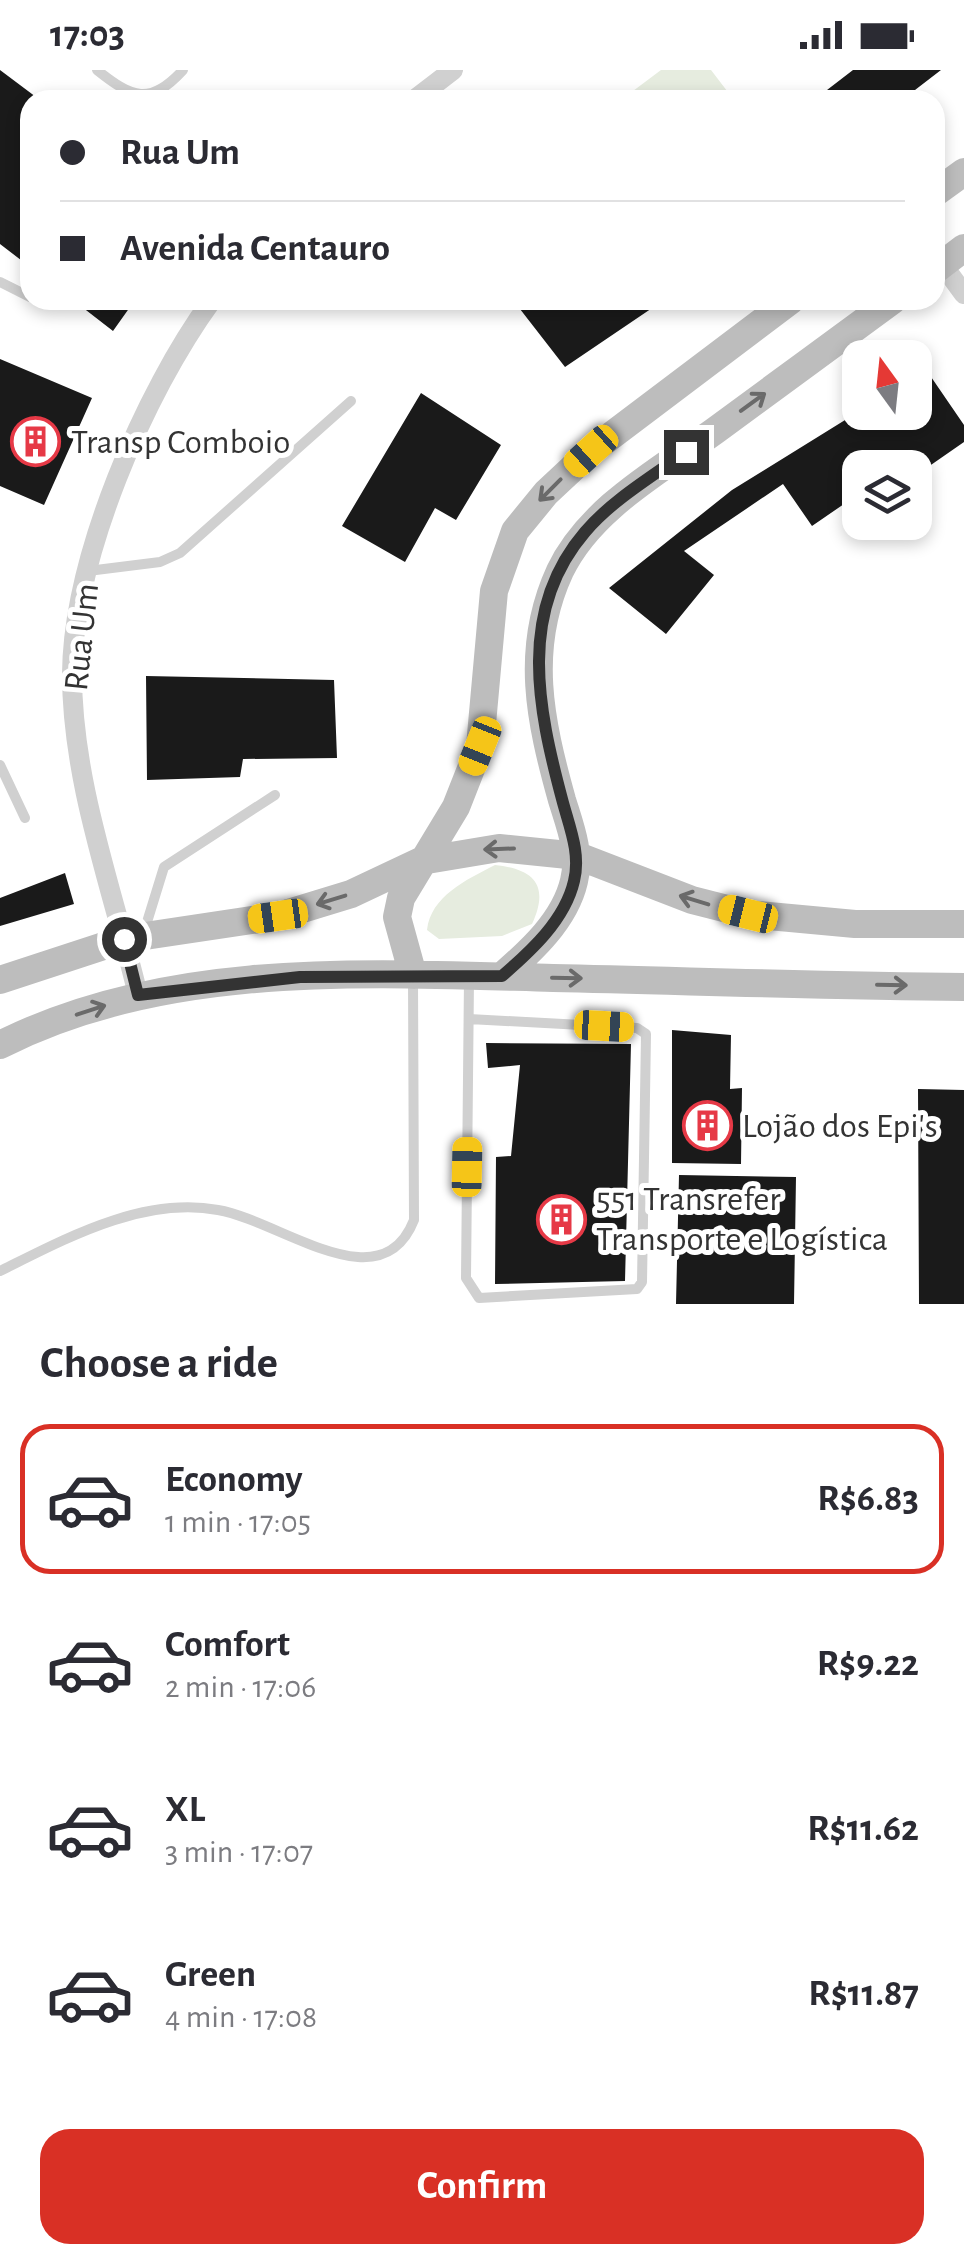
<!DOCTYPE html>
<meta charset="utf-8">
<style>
body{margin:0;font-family:"Alegreya Sans",sans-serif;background:#f7f7f7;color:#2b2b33;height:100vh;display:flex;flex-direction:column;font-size:38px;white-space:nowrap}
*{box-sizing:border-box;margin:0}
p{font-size:32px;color:#7c7c81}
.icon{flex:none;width:55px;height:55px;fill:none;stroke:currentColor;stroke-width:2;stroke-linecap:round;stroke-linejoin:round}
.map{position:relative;height:1234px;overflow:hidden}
.drawer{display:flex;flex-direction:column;background:#fff;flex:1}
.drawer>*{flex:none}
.guide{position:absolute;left:20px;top:20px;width:925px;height:220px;border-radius:30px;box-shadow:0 5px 15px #0003;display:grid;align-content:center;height:220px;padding:0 40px;background:#fff}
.needle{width:65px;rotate:345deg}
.controls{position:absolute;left:842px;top:270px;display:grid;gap:20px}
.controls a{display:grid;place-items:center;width:90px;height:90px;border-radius:20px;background:#fff;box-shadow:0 5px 15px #0003;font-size:50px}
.end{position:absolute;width:45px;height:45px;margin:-22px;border:12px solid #333;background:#fff;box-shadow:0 0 0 5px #fff}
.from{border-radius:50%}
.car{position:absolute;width:30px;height:60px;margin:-30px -15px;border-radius:12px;box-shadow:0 0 8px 2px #0007;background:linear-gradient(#f5c518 24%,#345 0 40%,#f5c518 0 76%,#345 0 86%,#f5c518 0)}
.guide b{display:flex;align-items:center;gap:35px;height:95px;font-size:38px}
.guide b+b{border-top:2px solid #e1e1e2}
.guide i{width:25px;height:25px;background:#2b2b33}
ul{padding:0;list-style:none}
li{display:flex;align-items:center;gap:30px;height:150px;margin:0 20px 15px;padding:0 20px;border:5px solid transparent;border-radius:30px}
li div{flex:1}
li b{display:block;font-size:38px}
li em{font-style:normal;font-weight:600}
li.on{border-color:#d93025}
li>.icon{width:90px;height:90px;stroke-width:1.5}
h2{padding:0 40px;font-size:45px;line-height:120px}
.action{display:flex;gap:20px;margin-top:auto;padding:20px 40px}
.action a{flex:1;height:115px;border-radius:30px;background:#d93025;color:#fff;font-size:40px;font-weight:600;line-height:115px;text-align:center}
.status{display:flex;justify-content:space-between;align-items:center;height:70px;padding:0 50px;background:#fff;direction:ltr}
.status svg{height:28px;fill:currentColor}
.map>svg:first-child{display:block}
.green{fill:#e6ecdf}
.building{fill:#1a1a1a}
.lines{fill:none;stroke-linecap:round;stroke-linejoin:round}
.lane{stroke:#d0d0d0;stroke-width:10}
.street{stroke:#d0d0d0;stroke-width:20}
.secondary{stroke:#bdbdbd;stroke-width:28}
.oneway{stroke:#6a6a6a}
.route{stroke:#333;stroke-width:12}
.labels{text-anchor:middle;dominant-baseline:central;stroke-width:10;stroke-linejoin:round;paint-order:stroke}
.poi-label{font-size:35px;fill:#333;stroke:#fff;text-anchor:start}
.street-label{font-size:35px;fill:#333;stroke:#fff}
</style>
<div class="status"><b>17:03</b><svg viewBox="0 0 49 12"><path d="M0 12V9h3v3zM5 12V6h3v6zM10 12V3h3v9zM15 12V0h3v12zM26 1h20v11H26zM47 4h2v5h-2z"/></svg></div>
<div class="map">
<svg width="964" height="1234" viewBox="0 0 964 1234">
<rect width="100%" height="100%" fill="#fff"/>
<path class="green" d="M661 0H711L734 30H640L633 21Z
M495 795C534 799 550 815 532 854L502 866 439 869 427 860C431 826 466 810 495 795Z"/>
<path class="building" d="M0 0 40 30H30V197L0 174Z
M853 0H941L902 30H814Z
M73 230H135L113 261Z
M513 230H664L565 297Z
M0 289 92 328 44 435 0 416Z
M927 301 964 355V372L915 406V398H860V423L812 456 783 414 684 481 714 505 666 564 609 518 732 420 858 342H915V308Z
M421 323 501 375 456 450 435 438 405 492 342 456Z
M146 606 334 610 337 688 243 689 240 707 147 710Z
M65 803 74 834 0 856V828Z
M672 960 731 965 730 1019 742 1018 741 1094 672 1093Z
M486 973 631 974 625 1211 495 1214 496 1087 511 1086 520 995 488 998Z
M918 1019 964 1020V1234H919Z
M679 1105 796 1107 794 1234H676Z"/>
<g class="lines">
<path class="lane" d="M97 0C132 28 150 36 183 0
M0 212 30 227
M88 501 160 492 180 483 351 331
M0 695 25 748
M143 865 164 797 275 725
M469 949 637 958 646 964 642 1212 637 1219 479 1228 466 1208 469 909
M0 1201C65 1169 142 1126 218 1140 281 1151 381 1234 414 1150L413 909"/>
<path class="street" d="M414 30 453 0
M942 194 964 224
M138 925C113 820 72 713 72 604 73 488 144 323 212 230"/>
<path class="secondary" d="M935 123 964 102
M935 200 964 178
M413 905 397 847 401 828 456 737 480 676 494 521 515 461 546 423 591 381 791 230
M502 906C531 881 565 850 574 811 581 783 570 756 562 730 540 651 524 579 560 501 590 438 661 400 716 360 775 317 834 273 893 230
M0 910 125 869 279 846 351 824 421 791 499 778 578 786 692 830 747 844 855 854H964
M0 975C167 890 371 903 553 908 690 911 827 916 964 917"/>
</g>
<defs><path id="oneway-shaft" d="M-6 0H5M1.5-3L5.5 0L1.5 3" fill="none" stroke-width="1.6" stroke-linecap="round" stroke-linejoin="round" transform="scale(2.5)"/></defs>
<g class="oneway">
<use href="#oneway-shaft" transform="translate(753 332) rotate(-36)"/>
<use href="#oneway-shaft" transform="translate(550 420) rotate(135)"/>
<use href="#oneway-shaft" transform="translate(499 779) rotate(178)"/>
<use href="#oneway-shaft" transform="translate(331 830) rotate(163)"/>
<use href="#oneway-shaft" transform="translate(694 830) rotate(-163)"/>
<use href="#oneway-shaft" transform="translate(567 908) rotate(1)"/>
<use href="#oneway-shaft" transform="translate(892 915) rotate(1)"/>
<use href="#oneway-shaft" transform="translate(91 940) rotate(-18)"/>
</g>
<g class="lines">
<path class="route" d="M124 869 138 925 300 907 502 906C531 881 565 850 574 811 581 783 569 756 562 729 538 639 517 541 585 462 612 430 653 406 686 382"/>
</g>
<defs>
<symbol id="building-ring" viewBox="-11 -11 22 22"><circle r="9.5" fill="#fff" stroke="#e63946" stroke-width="1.5"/><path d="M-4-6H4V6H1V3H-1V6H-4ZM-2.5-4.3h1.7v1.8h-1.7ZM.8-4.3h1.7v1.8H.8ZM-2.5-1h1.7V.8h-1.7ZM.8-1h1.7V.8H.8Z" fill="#e63946"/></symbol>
</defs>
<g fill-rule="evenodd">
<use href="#building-ring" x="8" y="344" width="55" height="55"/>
<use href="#building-ring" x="680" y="1028" width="55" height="55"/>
<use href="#building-ring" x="534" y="1122" width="55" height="55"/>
</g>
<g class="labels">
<g class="poi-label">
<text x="71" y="372">Transp Comboio</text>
<text x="742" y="1056">Lojão dos Epi's</text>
<text x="596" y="1129">551 Transrefer<tspan x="596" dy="40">Transporte e Logística</tspan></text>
</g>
<g class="street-label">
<text transform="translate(82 567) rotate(-84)">Rua Um</text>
</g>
</g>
</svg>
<div class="controls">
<a><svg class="needle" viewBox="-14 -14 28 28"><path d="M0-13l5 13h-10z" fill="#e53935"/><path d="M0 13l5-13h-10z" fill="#7c7c81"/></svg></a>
<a><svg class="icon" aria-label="layers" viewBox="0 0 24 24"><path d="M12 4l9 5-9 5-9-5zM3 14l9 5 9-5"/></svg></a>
</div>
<i class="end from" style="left:124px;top:869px"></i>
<i class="end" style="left:686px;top:382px"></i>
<i class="car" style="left:591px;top:381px;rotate:228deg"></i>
<i class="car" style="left:480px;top:676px;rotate:202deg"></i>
<i class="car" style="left:748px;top:844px;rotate:284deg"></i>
<i class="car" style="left:278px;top:846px;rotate:262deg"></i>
<i class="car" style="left:604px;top:956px;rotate:93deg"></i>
<i class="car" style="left:467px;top:1097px;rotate:1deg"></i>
<div class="guide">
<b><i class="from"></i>Rua Um</b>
<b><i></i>Avenida Centauro</b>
</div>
</div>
<section class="drawer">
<h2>Choose a ride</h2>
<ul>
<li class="on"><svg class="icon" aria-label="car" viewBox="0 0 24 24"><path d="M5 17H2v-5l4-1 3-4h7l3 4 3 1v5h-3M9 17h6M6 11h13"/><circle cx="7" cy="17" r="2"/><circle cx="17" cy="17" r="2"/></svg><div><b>Economy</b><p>1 min · 17:05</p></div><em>R$6.83</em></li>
<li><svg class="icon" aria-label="car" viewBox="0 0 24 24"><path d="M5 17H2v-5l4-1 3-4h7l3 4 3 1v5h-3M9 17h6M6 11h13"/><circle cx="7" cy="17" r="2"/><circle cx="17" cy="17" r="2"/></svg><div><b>Comfort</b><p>2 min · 17:06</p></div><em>R$9.22</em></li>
<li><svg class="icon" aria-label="car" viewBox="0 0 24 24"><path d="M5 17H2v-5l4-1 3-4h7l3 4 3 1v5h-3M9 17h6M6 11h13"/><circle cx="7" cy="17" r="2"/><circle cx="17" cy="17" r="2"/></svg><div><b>XL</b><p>3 min · 17:07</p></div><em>R$11.62</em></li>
<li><svg class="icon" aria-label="car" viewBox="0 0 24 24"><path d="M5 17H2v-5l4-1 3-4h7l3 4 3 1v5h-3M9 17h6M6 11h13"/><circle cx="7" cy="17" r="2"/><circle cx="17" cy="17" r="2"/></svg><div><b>Green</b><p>4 min · 17:08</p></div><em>R$11.87</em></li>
</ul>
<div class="action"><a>Confirm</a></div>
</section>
